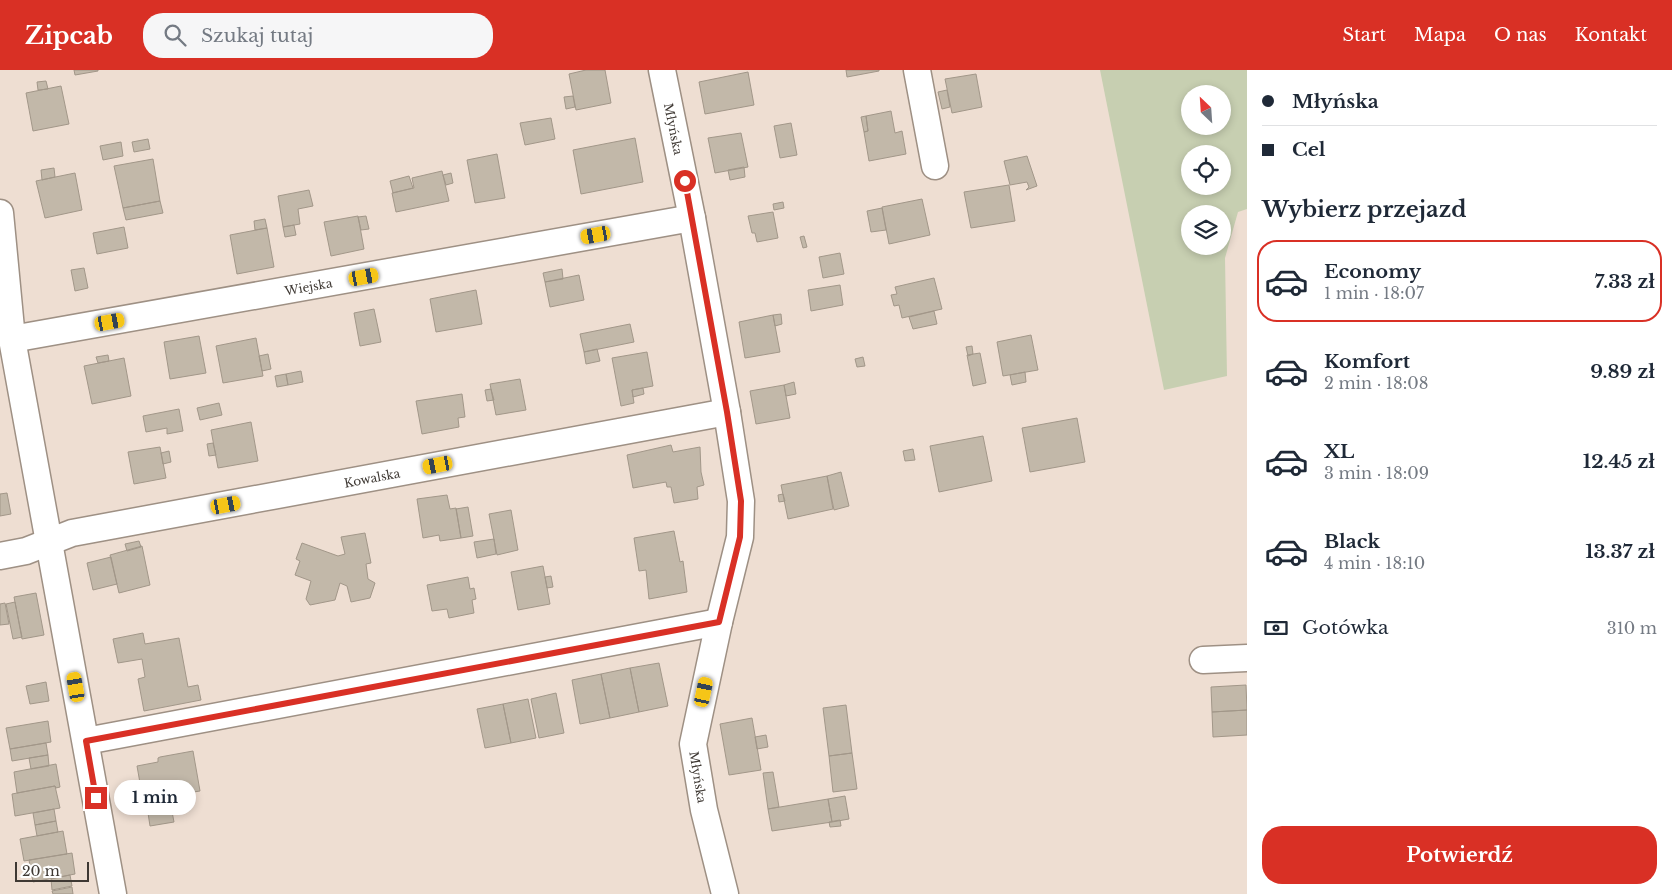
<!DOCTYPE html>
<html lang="pl">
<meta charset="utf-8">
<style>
body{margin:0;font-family:"Libre Baskerville",serif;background:#f6f6f7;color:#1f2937;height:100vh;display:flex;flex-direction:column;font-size:19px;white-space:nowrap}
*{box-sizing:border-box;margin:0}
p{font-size:16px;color:#747a83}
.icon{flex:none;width:28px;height:28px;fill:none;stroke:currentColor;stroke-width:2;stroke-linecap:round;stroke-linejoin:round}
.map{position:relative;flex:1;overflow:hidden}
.sheet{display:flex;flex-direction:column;background:#fff;width:425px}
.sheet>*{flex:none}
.guide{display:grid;align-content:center;height:110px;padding:0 15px;background:#fff}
.needle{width:32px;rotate:335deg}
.buttons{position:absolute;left:1181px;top:15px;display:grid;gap:10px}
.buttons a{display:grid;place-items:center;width:50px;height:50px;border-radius:50%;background:#fff;box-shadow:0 2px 8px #0003;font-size:25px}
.scale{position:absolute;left:15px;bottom:12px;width:74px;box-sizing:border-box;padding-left:5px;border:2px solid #3e3833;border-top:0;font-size:14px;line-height:18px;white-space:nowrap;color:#3e3833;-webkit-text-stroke:4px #fff;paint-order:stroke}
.end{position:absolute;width:22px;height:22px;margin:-11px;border:6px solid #d93025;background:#fff;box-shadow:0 0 0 2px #fff}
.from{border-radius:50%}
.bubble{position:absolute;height:35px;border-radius:18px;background:#fff;box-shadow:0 2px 8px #0003;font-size:16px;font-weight:700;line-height:35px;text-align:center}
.car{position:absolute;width:15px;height:30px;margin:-15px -8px;border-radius:6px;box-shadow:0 0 4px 1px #0007;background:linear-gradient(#f5c518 24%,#345 0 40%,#f5c518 0 76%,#345 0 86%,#f5c518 0)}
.guide b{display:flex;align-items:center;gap:18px;height:48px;font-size:19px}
.guide b+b{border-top:1px solid #e0e1e3}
.guide i{width:12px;height:12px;background:#1f2937}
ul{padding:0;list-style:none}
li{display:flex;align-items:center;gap:15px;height:82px;margin:0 10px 8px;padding:0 5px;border:2px solid transparent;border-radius:20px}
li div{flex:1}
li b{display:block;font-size:19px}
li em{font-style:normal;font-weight:700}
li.on{border-color:#d93025}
li>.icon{width:45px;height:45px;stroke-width:1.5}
h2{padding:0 15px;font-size:22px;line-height:60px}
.pay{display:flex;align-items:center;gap:12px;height:55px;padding:0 15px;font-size:19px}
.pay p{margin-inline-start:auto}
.primary-button{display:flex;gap:10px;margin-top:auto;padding:10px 15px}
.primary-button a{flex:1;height:58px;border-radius:20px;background:#d93025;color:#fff;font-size:20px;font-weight:700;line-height:58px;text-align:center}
header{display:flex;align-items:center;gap:30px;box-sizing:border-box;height:70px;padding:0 25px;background:#d93025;color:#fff}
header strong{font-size:24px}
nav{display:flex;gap:28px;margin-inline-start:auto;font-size:18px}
.search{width:350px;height:45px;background:#f6f6f7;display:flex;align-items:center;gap:12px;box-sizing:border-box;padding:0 18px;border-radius:20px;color:#747a83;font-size:19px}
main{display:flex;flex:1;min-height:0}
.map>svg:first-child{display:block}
.green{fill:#c7cfb1;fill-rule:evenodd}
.building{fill:#c2b8a9;stroke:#a29789}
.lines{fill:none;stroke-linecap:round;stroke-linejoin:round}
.minor-casing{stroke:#9e9084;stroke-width:29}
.minor{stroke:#fff;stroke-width:26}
.route{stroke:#d93025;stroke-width:6}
.labels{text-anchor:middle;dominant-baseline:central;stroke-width:4;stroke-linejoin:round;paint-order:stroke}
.street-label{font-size:12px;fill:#3e3833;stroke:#fff}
</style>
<header>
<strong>Zipcab</strong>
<div class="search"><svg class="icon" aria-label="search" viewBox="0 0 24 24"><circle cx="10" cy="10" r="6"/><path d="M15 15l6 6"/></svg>Szukaj tutaj</div>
<nav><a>Start</a><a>Mapa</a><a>O nas</a><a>Kontakt</a></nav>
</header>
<main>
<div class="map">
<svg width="1247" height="824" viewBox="0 0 1247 824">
<rect width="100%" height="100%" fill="#eeded2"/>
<path class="green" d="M1100 0H1247V139L1238 142 1225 188 1227 306 1164 320ZM1190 24H1222V56H1190ZM1190 84H1222V116H1190ZM1190 144H1222V176H1190Z"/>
<path class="building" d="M74 0H98V1L75 5Z
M586 0H605L611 33 576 40 569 4Z
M846 0H879V1L847 7Z
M748 2 754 35 705 44 699 12Z
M976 4 982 37 952 43 945 9Z
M46 11 48 19 38 20 37 12Z
M61 16 69 54 33 61 26 23Z
M947 20 950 37 942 39 938 22Z
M573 26 575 37 566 39 564 27Z
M891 41 895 63 902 61 906 84 869 91 864 62 868 61 866 46Z
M866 46 868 61 864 62 861 47Z
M551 48 555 69 525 75 520 53Z
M791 53 797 85 780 88 774 56Z
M741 63 748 97 715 103 708 68Z
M635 68 643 112 581 124 573 80Z
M148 69 150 79 134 82 132 72Z
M121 72 123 86 103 90 100 76Z
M497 84 505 128 475 133 467 90Z
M1027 86 1037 116 1026 120 1029 117 1027 112 1010 115 1004 91Z
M153 89 160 131 123 138 114 96Z
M744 97 745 107 730 110 728 100Z
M54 98 55 107 42 110 41 100Z
M442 101 449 131 396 142 392 123 414 118 412 108Z
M75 103 82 140 45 148 36 111Z
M451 103 453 113 446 115 443 105Z
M409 106 413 118 393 123 390 111Z
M1009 115 1015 151 971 158 964 122Z
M309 120 313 136 298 139 300 154 283 157 278 126Z
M922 129 930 165 889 174 882 137Z
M160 131 163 143 126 150 123 138Z
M783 132 784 138 774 140 773 134Z
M882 138 886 160 871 162 867 141Z
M773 142 778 168 757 172 755 163H752L748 146Z
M358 146 364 179 331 186 324 152Z
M366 146 369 159 361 160 358 147Z
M265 149 267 158 255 160 254 151Z
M294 155 296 165 285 167 283 157Z
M124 157 128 178 97 184 93 163Z
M267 158 274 197 237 204 230 165Z
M804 166 807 177 803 178 800 167Z
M840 183 844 204 823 208 819 187Z
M84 198 88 218 75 221 71 200Z
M562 199 563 209 545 212 543 203Z
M579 205 584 230 550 237 545 212Z
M934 208 942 239 902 248 899 235 894 236 891 225 897 224 895 217Z
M840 215 843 235 811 241 808 220Z
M476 220 482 254 436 262 430 229Z
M374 239 381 272 360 276 354 243Z
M934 241 937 254 913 259 909 247Z
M781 244 782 254 775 256 773 245Z
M773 245 780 282 745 288 739 252Z
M630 254 634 272 584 282 580 264Z
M1031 265 1038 300 1003 306 997 272Z
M199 266 206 303 170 309 164 272Z
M256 268 263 306 223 313 216 276Z
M972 276 973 284 968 286 966 277Z
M597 279 600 291 586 294 584 282Z
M647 282 653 316 632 320 634 333 621 336 612 288Z
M980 283 986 313 973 316 967 285Z
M268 284 271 299 262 301 259 286Z
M108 285 109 291 98 293 96 287Z
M863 287 865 296 857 297 855 289Z
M124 288 131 326 92 334 84 296Z
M301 301 303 312 288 315 286 304Z
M1025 302 1026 312 1012 315 1010 305Z
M286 304 288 315 277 317 275 306Z
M520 309 526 340 496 345 490 314Z
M794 312 796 324 786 326 784 315Z
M784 315 790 348 756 354 750 321Z
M643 318 644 324 633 327 632 320Z
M491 319 494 330 487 331 485 320Z
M462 324 465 347 458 348 459 357 422 364 416 331Z
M219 333 222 345 200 350 197 338Z
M179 339 183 361 167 364V358L146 362 143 346Z
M1077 348 1085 392 1030 402 1022 358Z
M251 352 258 391 218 398 211 360Z
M983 366 992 411 939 422 930 376Z
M213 373 216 385 209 386 207 374Z
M671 375 673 382 700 377 701 402 704 415 697 417 698 429 674 433 671 417H667L666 412 633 418 627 385Z
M160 377 166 408 134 414 128 382Z
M913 379 915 390 905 391 903 381Z
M169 381 171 392 163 394 161 383Z
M841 402 849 436 834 440 827 406Z
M827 406 833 439 788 449 781 415Z
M7 423 11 444 0 446V424Z
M783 424 785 431 779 432 778 425Z
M447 425 450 439 456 438 461 468 440 471 439 465 423 468 417 429Z
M468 437 473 466 461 468 456 439Z
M511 440 518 480 497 485 489 444Z
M674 461 680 492 683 491 687 522 649 529 646 500 639 501 634 468Z
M365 463 371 493 366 494 368 509 375 513 370 528 351 532 347 516 340 513 335 530 310 535 306 529 311 511 295 505 300 491 296 489 302 473 338 486 345 484 341 467Z
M494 469 496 484 477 488 474 472Z
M139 471 141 477 127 481 125 474Z
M142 476 150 515 119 523 110 485Z
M111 487 117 514 93 520 87 493Z
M543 496 550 534 518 540 511 502Z
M551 506 553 517 547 518 545 507Z
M468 507 470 519 474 518 476 529 472 530 474 543 449 548 447 539 432 541 427 515Z
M36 523 44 565 22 569 14 527Z
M15 532 22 567 13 569 6 534Z
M5 533 9 554 0 555V534Z
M143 563 145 574 179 568 188 617 198 615 201 630 144 641 138 609 145 607 142 589 118 593 113 569Z
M659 593 668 636 639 642 630 598Z
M630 598 639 642 610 648 601 604Z
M601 604 610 648 580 654 572 610Z
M46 612 49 631 30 634 26 616Z
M1246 615 1247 640 1212 642 1211 617Z
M556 623 564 663 539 668 531 629Z
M528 629 536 668 511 673 503 634Z
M503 634 511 673 485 678 477 639Z
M846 635 852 683 829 686 823 638Z
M1247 640V665L1213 667 1212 642Z
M752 648 761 700 729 705 720 654Z
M48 651 51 672 10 679 6 658Z
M766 665 768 677 757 679 755 667Z
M46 673 48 685 12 691 10 679Z
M193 681 200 721 143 730 137 696 158 692V688L160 687Z
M852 683 857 719 833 722 829 686Z
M48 685 49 696 31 699 29 688Z
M56 694 60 717 56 718 55 716 17 723 14 702Z
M773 702 779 737 768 739 763 703Z
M55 716 60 738 15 746 12 724Z
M169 726 174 752 150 756 146 730Z
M845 726 849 749 832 752 828 729Z
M828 729 832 752 772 761 768 739Z
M54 739 56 751 35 755 33 743Z
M840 750 841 756 830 757 829 752Z
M56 751 58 762 37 766 35 755Z
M63 761 67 784 24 791 20 769Z
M72 783 75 804 33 812 29 790Z
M70 805 72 816 52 820 51 809Z
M72 817 73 824H53L52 821Z"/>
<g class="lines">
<defs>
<g id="minor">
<path id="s1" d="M662 0 692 148 727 342 741 431 740 467 719 552 693 674 704 740 725 824"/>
<path d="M917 0 935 96"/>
<path d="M0 143 12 269 113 824"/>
<path id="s2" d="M12 269 692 148"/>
<path id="s3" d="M0 486 26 481 72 463 727 342"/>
<path d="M1203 590 1247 588"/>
<path d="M86 671 719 552"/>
</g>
</defs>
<use href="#minor" class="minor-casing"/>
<use href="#minor" class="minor"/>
</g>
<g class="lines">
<path class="route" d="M96 728 86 671 719 552 740 467 741 431 727 342 685 111"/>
</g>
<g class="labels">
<g class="street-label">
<text stroke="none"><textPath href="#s1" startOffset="60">Młyńska</textPath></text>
<text stroke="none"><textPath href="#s2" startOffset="301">Wiejska</textPath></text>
<text stroke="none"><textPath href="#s3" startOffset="381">Kowalska</textPath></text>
<text stroke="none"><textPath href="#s1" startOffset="720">Młyńska</textPath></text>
</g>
</g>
</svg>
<div class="buttons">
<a><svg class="needle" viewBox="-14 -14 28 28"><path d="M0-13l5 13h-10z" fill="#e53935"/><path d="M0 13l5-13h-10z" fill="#747a83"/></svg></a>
<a><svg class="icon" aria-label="locate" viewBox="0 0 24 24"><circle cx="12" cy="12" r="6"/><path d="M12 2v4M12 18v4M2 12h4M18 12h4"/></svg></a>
<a><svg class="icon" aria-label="layers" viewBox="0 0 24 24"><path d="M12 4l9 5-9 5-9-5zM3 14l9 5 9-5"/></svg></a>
</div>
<div class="scale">20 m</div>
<i class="end from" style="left:685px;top:111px"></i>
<i class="end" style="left:96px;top:728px"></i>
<div class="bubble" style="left:114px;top:710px;width:82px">1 min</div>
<i class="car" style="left:596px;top:165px;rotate:260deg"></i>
<i class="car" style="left:364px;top:207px;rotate:80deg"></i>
<i class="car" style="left:110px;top:252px;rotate:80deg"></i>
<i class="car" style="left:438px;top:395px;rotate:259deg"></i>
<i class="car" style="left:226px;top:435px;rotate:79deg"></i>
<i class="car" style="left:76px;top:617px;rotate:350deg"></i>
<i class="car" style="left:704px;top:622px;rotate:12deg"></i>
</div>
<section class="sheet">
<div class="guide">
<b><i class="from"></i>Młyńska</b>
<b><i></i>Cel</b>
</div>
<h2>Wybierz przejazd</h2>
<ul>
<li class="on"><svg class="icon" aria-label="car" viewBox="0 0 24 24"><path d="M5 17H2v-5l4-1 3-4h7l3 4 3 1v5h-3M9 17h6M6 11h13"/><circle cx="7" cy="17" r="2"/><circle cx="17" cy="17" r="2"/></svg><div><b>Economy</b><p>1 min · 18:07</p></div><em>7.33 zł</em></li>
<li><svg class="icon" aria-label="car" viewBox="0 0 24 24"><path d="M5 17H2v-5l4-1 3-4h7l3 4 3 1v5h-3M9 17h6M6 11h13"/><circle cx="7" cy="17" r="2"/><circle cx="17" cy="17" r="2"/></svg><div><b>Komfort</b><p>2 min · 18:08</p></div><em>9.89 zł</em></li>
<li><svg class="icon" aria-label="car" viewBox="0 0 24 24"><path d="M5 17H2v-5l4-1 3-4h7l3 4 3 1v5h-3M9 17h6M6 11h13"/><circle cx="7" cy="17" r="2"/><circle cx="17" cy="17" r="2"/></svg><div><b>XL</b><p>3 min · 18:09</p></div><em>12.45 zł</em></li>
<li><svg class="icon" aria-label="car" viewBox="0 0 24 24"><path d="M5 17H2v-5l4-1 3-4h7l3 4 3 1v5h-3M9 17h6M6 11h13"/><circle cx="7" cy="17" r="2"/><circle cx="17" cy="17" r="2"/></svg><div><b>Black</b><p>4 min · 18:10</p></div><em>13.37 zł</em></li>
</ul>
<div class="pay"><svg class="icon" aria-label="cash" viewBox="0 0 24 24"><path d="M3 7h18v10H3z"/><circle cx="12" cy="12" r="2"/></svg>Gotówka<p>310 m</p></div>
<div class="primary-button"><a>Potwierdź</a></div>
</section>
</main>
